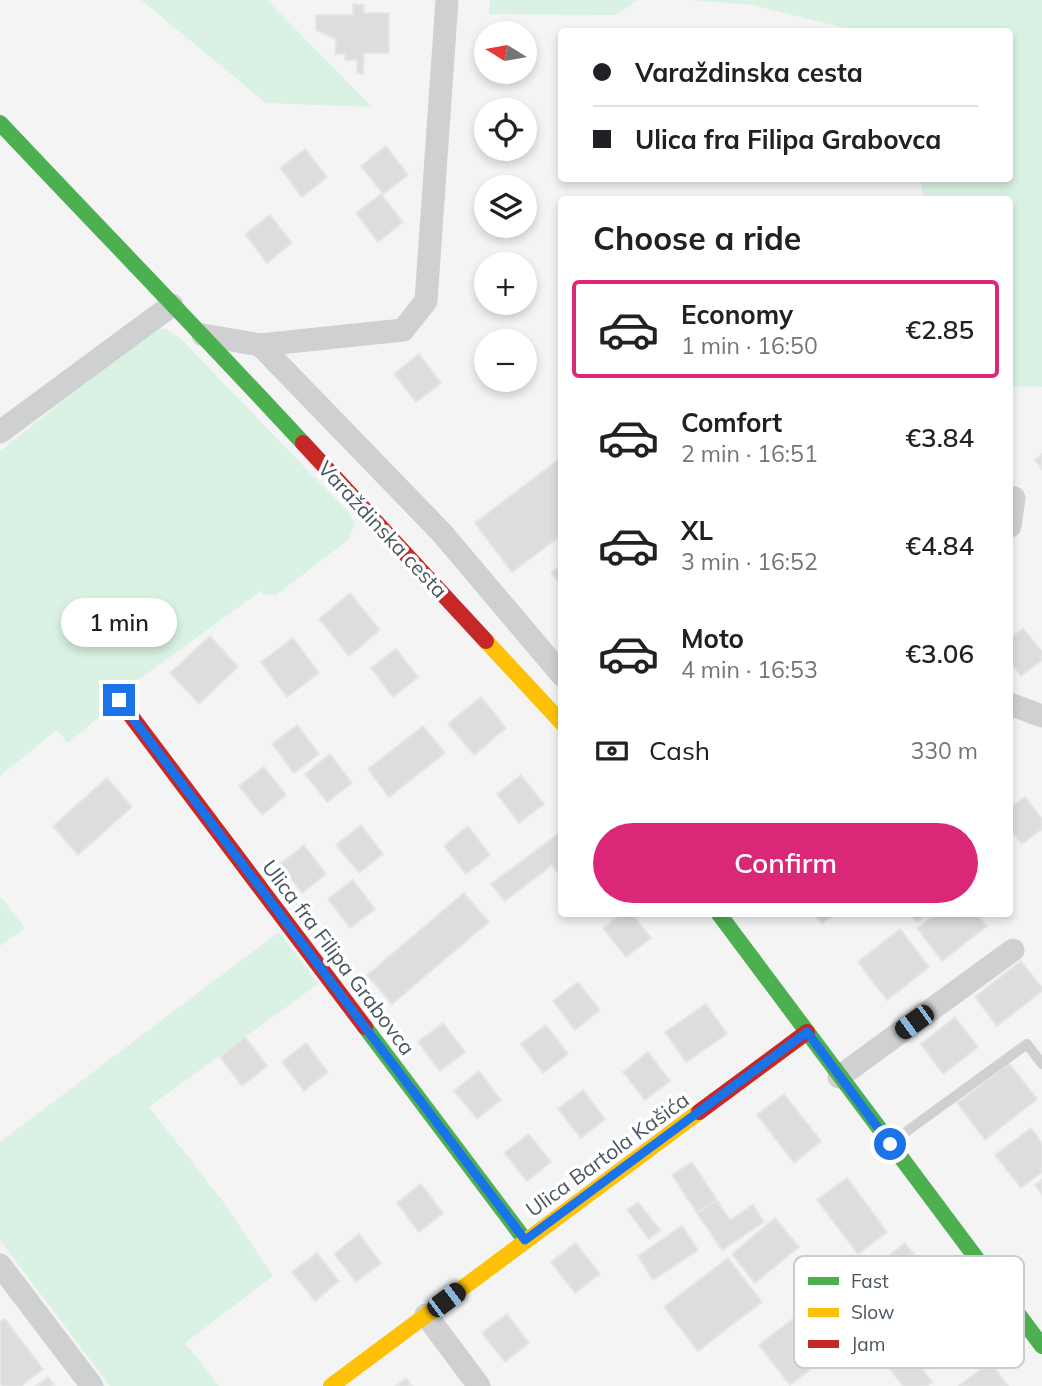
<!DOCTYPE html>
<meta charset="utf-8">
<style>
body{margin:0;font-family:Mulish,sans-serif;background:#f2f2f2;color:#202124;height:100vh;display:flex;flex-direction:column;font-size:26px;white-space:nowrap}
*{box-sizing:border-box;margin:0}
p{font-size:23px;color:#757577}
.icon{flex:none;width:38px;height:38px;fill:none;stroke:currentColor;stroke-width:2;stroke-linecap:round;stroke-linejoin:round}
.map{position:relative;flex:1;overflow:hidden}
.drawer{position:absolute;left:558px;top:196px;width:455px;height:721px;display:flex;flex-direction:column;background:#fff;border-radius:7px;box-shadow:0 4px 10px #0003}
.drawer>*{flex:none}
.guide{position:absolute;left:558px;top:28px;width:455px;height:154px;border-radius:7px;box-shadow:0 4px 10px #0003;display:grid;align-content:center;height:154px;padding:0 35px;background:#fff}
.needle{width:46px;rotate:281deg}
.controls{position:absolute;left:474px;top:21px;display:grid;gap:14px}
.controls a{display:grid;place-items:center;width:63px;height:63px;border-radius:50%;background:#fff;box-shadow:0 4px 10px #0003;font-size:35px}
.end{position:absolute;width:32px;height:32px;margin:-16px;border:9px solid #1a73e8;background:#fff;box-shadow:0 0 0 4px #fff}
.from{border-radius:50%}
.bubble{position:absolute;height:49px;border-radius:24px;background:#fff;box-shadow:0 4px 10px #0003;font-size:23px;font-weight:600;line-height:49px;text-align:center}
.car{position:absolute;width:21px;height:42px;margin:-21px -10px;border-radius:9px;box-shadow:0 0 5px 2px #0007;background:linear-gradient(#222 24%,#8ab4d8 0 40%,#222 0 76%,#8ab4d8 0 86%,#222 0)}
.guide b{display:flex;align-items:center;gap:24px;height:66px;font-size:26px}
.guide b+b{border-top:2px solid #e0e0e0}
.guide i{width:18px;height:18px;background:#202124}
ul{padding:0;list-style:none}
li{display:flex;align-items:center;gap:21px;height:98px;margin:0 14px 10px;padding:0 21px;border:4px solid transparent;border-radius:7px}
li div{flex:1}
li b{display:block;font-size:26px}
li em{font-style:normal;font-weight:600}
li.on{border-color:#db2777}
li>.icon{width:63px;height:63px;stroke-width:1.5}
h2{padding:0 35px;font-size:32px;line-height:84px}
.pay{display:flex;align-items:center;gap:18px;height:77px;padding:0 35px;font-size:26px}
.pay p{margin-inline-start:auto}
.button{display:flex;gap:14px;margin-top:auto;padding:14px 35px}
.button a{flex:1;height:80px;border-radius:42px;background:#db2777;color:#fff;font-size:28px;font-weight:600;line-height:80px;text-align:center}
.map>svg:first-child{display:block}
.green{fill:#d9f2e3}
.building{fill:#ddddde;stroke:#e5e6e7;stroke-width:2}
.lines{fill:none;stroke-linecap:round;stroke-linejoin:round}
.lane{stroke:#ced0d2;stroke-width:10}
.street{stroke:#ced0d2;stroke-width:23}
.fast{stroke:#4caf50;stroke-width:16}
.slow{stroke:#ffc107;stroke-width:16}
.jam{stroke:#c62828;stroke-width:16}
.route{stroke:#1a73e8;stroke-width:9}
.labels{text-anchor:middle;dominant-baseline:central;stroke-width:7;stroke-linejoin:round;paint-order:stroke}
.street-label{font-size:21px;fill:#4a5661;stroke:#fff}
.key{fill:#fff;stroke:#c9ccd0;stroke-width:2}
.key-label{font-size:19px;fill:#4a5661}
</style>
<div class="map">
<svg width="1042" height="1386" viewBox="0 0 1042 1386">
<rect width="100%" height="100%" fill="#f4f4f4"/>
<path class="green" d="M141 0H267L372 107 266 103Z
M490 0H638L616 15 489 14Z
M689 0H1042V387L1010 386V200L924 199 920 179 1010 178V32L847 31 845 28 752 5Z
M153 329H165L179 337 349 513 355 525 348 540 275 596 272 594 266 596 261 591 109 701 112 706 68 743 57 730 0 776V451Z
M0 896 25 928 0 946Z
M279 932 318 984 149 1107 225 1204 273 1276 185 1343 219 1386H110L0 1240V1142Z"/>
<path class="building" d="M353 4 364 5V13H389V53H364L363 74 357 73V60H345V54H335L336 39 316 30V15H353Z
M386 146 408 175 383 194 361 166Z
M305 149 327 177 302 197 280 168Z
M381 194 403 222 378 242 356 213Z
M270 215 292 243 267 263 245 234Z
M419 354 441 383 416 402 394 374Z
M1042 454V469L1035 460Z
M562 457V535L512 572 475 523Z
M562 564V586L551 573Z
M350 593 380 630 349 656 319 619Z
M1023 628 1042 652V660L1021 676 1010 662V639Z
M210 636 238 667 199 704 170 673Z
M293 638 319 673 287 697 261 662Z
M396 649 418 677 393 697 371 668Z
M481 697 506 728 474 755 448 724Z
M297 725 319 754 294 773 272 744Z
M423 726 445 753 389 797 368 769Z
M330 754 352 783 327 802 305 774Z
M264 767 286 795 262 815 239 786Z
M521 775 544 804 519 823 497 794Z
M107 778 132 807 78 855 53 826Z
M1025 797 1042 819V829L1022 844 1010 829V808Z
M361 825 383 854 359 873 336 845Z
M468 826 490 855 466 874 444 846Z
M562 831V878L552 865 505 901 491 884Z
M304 845 326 874 302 893 280 864Z
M353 880 375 909 350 928 328 899Z
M464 893 489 922 392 1004 367 975Z
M622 914H632L651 938 626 957 603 928Z
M814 914H835L822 924Z
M910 914H927L917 922Z
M936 914H985L980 918 987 926 942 961 917 928Z
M900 929 929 967 887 1000 858 962Z
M1021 961 1042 988V991L997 1026 975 997Z
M578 982 600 1010 575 1030 553 1001Z
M706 1004 727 1034 686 1062 665 1032Z
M955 1017 978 1047 943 1074 921 1044Z
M443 1023 465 1052 440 1071 418 1042Z
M546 1025 568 1054 543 1073 521 1044Z
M245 1037 267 1066 242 1086 220 1057Z
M306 1043 328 1072 304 1091 282 1062Z
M648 1052 670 1081 645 1100 623 1072Z
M1009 1063 1037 1099 985 1140 957 1103Z
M479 1071 501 1100 477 1119 454 1091Z
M583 1090 605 1119 581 1138 558 1109Z
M784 1094 821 1141 794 1163 757 1115Z
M1031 1128 1042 1143V1172L1021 1188 995 1155Z
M529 1134 551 1162 527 1181 504 1153Z
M692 1162 717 1200 697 1213 672 1175Z
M847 1178 887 1232 858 1254 817 1200Z
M1042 1180V1194L1035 1185Z
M421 1184 443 1213 419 1232 397 1203Z
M717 1200 730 1220 753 1205 764 1222 722 1250 697 1213Z
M638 1202 660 1230 649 1239 627 1210Z
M775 1218 799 1247 755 1283 732 1254Z
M682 1226 698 1250 653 1280 638 1256Z
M359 1234 381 1263 356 1282 334 1254Z
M576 1243 600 1274 575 1293 551 1262Z
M905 1243 928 1272 883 1306 861 1278Z
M317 1253 339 1281 315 1301 292 1272Z
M728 1258 762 1302 698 1351 664 1307Z
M507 1314 529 1343 505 1362 482 1333Z
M794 1318 825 1358 790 1385 759 1345Z
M5 1319 43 1369 21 1386H3L0 1382V1322Z
M910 1353 932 1382 927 1386H903L890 1369Z
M990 1362 1008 1386H959Z
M48 1377 55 1386H36Z
M406 1378 412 1386H396Z"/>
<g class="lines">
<path class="lane" d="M892 1142 1027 1044 1042 1064"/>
<path class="street" d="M203 335 260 345 442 533 562 675
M260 345 403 330 426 301 447 0
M0 432 172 305
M1010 526 1014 498
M1010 704 1042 716
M839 1077 1013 950
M0 1265 92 1386
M426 1315 479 1386"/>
<path class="fast" d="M0 123C101 230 203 335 303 443
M719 914 1042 1346
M365 1027 525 1240"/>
<path class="slow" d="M486 641 562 723
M331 1386 699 1112"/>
<path class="jam" d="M303 443 486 641
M119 700 365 1027
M699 1112 807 1032"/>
</g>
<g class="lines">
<path class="route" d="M119 700 525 1240 807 1032 890 1144"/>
</g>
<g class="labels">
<g class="street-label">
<text transform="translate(383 529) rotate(47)">Varaždinska cesta</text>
<text transform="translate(339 957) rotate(53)">Ulica fra Filipa Grabovca</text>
<text transform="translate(607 1154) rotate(-36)">Ulica Bartola Kašića</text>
</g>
</g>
<rect x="794" y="1256" width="230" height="112" rx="10" class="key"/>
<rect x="808" y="1277" width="31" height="8" fill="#4caf50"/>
<rect x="808" y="1308" width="31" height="9" fill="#ffc107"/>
<rect x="808" y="1340" width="31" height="8" fill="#c62828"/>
<g class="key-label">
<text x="851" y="1288">Fast</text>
<text x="851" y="1319">Slow</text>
<text x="851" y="1351">Jam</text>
</g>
</svg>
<div class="controls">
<a><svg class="needle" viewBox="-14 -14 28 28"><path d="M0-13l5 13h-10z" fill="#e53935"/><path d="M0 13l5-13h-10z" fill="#757577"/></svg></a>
<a><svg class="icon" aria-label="locate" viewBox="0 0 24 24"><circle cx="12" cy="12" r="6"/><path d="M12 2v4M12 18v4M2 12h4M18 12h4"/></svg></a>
<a><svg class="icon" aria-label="layers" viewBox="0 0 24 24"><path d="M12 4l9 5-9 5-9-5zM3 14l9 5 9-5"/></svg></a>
<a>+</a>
<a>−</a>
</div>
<i class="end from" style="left:890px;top:1144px"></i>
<i class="end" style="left:119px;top:700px"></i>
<div class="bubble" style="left:61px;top:598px;width:116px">1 min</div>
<i class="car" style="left:914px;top:1022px;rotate:234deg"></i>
<i class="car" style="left:446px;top:1300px;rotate:53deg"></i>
<div class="guide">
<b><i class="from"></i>Varaždinska cesta</b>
<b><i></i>Ulica fra Filipa Grabovca</b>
</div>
<section class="drawer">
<h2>Choose a ride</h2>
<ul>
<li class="on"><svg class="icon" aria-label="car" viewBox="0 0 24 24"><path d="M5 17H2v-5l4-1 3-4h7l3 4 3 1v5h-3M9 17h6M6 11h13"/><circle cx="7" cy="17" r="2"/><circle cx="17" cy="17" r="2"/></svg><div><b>Economy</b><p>1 min · 16:50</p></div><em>€2.85</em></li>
<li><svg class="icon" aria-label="car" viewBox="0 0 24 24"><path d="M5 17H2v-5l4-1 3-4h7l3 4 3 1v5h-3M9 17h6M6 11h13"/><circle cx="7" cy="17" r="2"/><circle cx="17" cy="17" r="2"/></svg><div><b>Comfort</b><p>2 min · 16:51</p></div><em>€3.84</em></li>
<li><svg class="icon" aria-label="car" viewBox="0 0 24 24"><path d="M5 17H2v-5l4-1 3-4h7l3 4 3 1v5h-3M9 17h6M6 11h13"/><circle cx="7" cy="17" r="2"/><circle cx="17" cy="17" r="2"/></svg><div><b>XL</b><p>3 min · 16:52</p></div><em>€4.84</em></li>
<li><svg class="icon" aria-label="car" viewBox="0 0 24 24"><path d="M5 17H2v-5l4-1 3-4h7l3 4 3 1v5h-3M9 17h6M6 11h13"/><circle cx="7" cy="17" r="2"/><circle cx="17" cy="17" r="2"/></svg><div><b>Moto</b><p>4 min · 16:53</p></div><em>€3.06</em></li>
</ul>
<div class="pay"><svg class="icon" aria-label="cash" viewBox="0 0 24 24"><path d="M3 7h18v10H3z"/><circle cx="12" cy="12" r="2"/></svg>Cash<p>330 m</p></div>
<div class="button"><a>Confirm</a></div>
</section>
</div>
